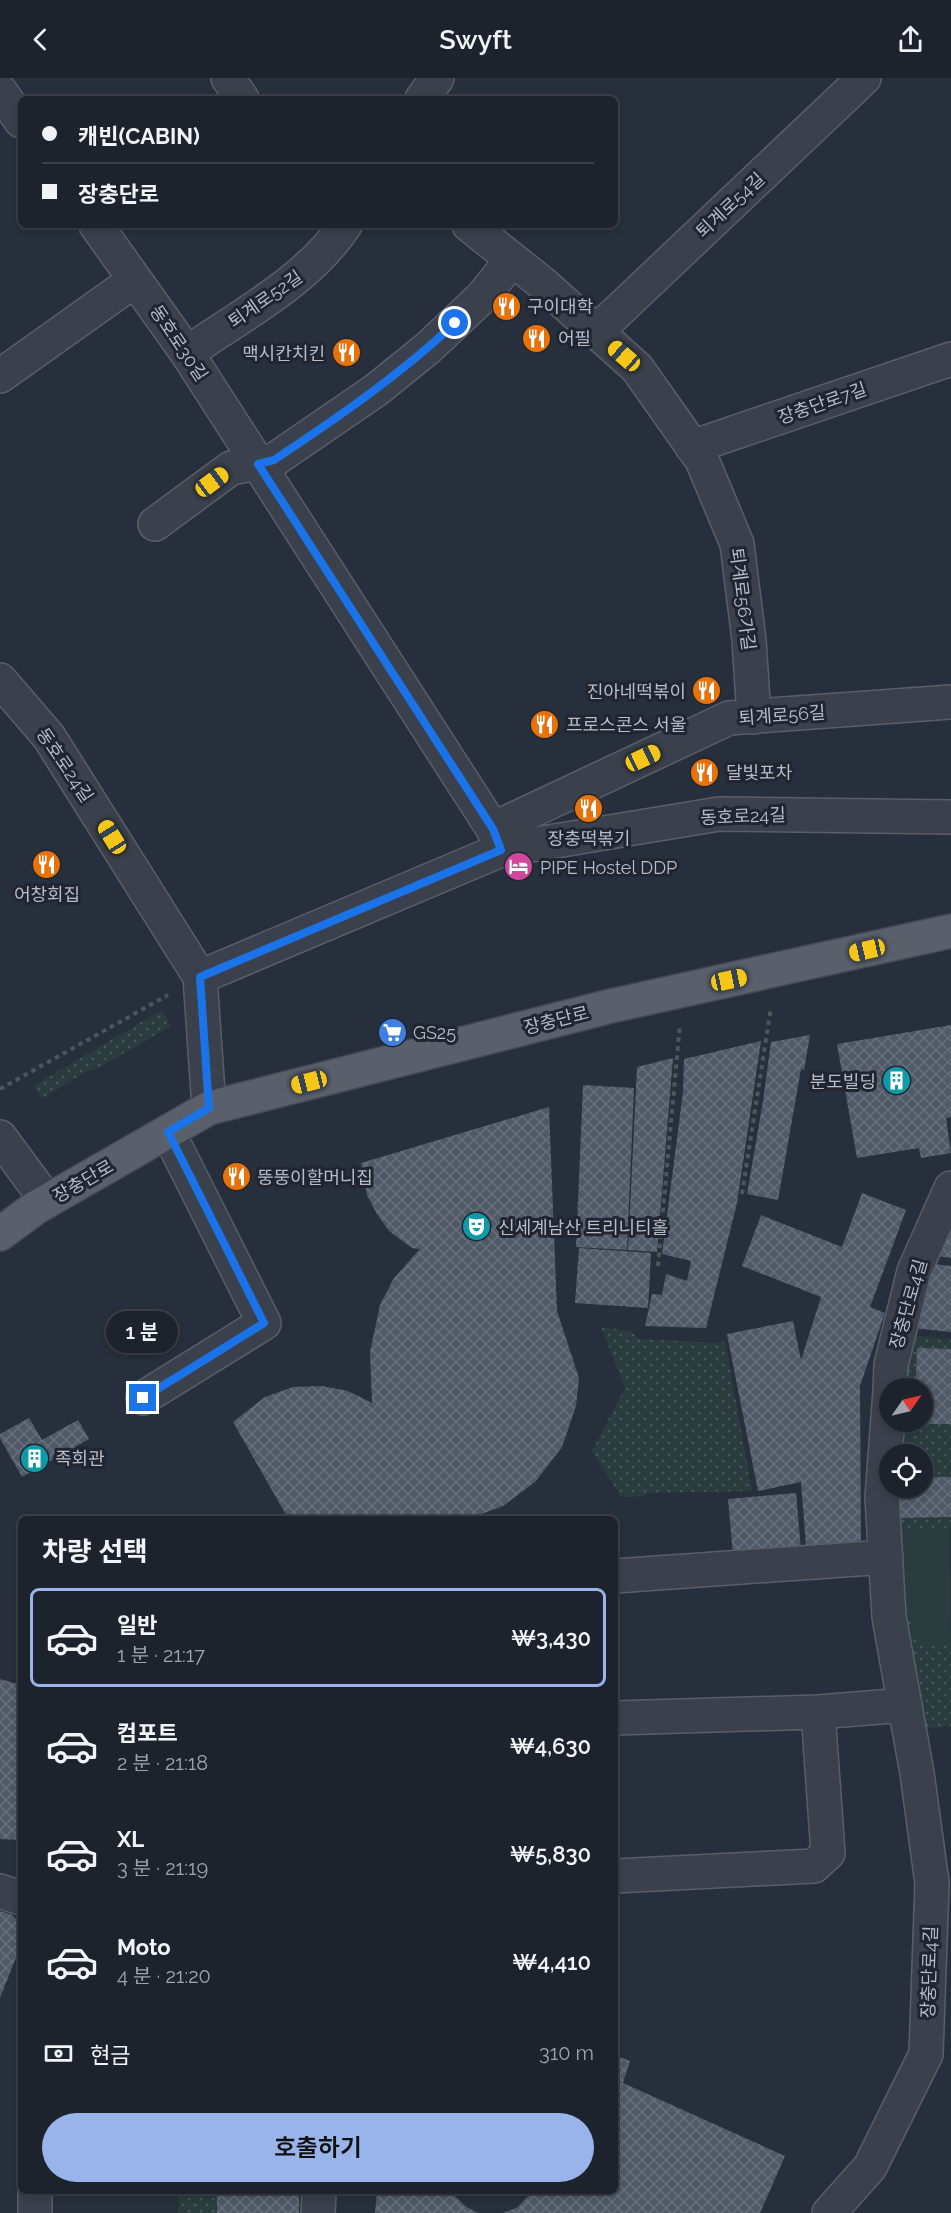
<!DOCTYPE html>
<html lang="ko">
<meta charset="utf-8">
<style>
body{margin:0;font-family:Raleway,"Noto Sans KR",sans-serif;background:#2a2f39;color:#f1f3f6;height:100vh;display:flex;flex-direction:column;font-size:22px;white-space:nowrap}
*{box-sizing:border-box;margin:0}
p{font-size:20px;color:#a0a4aa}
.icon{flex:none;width:33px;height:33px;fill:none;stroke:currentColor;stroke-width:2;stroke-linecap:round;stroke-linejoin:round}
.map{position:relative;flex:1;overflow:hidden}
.drawer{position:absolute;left:18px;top:1438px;width:600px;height:678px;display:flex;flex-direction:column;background:#1d232d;border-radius:9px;box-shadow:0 3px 9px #0003,0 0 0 2px #3b4049}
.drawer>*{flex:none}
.hud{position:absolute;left:18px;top:18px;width:600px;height:132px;border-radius:9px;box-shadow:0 3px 9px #0003,0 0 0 2px #3b4049;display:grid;align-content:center;height:132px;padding:0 24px;background:#1d232d}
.needle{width:39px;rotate:56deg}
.controls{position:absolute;left:879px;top:1300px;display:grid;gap:12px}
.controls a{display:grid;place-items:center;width:54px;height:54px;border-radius:50%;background:#1d232d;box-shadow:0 3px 9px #0003,0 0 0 2px #3b4049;font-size:30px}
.end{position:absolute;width:27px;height:27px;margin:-14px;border:8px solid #1a73e8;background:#fff;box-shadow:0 0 0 3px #fff}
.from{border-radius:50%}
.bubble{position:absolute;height:42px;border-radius:21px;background:#1d232d;box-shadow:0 3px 9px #0003,0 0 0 2px #3b4049;font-size:20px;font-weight:600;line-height:42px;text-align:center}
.car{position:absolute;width:18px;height:36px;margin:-18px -9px;border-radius:8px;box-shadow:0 0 4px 2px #0007;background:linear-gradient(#f5c518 24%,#345 0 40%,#f5c518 0 76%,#345 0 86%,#f5c518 0)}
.hud b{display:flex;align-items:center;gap:21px;height:57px;font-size:22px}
.hud b+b{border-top:2px solid #3b4049}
.hud i{width:15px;height:15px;background:#f1f3f6}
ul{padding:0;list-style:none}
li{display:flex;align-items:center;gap:18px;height:99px;margin:0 12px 9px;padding:0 12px;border:3px solid transparent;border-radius:9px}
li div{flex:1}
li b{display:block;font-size:22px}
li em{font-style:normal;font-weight:600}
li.selected{border-color:#98b4eb}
li>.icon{width:54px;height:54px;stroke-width:1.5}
h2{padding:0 24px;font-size:27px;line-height:72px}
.pay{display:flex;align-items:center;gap:15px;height:66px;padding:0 24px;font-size:22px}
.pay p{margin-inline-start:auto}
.cta{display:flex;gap:12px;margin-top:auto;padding:12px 24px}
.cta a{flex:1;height:69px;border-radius:36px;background:#98b4eb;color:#111;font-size:24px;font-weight:600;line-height:69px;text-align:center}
header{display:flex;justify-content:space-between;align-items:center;height:78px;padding:0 24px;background:#1d232d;font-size:27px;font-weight:600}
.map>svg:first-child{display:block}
.grass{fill:#2a3c3e}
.park{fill:url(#park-dots)}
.building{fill:url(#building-cross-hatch)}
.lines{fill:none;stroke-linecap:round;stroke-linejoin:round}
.street-casing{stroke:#595f6a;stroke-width:36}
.primary-casing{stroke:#444a55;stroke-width:36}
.path{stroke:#49585c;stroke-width:4;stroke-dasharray:4.5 4.5;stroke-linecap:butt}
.street{stroke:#3b414c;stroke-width:33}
.primary{stroke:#59606c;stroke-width:33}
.route{stroke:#1a73e8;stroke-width:8}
.labels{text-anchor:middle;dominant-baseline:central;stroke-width:6;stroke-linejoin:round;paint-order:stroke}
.street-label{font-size:18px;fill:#b7bcc7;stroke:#202631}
.poi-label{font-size:18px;fill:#b7bcc7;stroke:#202631;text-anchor:start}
</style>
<header><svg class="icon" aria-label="back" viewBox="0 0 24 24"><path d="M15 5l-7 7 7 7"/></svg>Swyft<svg class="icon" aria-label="share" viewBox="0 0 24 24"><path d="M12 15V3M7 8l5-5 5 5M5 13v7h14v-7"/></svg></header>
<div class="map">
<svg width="951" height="2135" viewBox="0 0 951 2135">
<defs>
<pattern id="park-dots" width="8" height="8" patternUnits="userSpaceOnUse" patternTransform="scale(1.5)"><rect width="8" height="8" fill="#2a3c3e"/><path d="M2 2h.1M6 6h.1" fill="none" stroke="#475658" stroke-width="1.8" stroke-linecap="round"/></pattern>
<pattern id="building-cross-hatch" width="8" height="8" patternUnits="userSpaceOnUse" patternTransform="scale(1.5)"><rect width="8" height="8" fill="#505967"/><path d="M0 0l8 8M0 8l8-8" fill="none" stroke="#676f7b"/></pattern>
</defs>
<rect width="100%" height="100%" fill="#272f3c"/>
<path class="grass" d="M903 1450H950L951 1566 918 1568 904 1519Z"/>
<path class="park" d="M162 932 171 948 97 991 87 993 42 1021 33 1008Z
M601 1249 630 1253 639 1261 716 1265 725 1263 752 1413 649 1415 642 1418 621 1419 592 1373 625 1310Z
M908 1257 951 1261V1271L916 1301H907V1311H897Z
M894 1344 951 1346V1399H923L922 1377H893Z
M892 1410H900V1440L951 1439V1450H903L904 1519 918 1568 951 1566V1649L919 1650 902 1580Z
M179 2114H217V2135H178Z"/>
<path class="building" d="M951 947V1039L946 1040 951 1075 921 1080 919 1070 857 1080 837 966Z
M810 957 804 992 801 991 778 1122 747 1116 763 1023 771 964Z
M761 963 737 1125 706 1250 645 1248 652 1216 662 1217 666 1196 687 1203 691 1183 662 1176 683 1014 684 981Z
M673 980 657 1174 628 1172 637 989Z
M583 1007 634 1010 627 1172 576 1169Z
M549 1029 557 1233 579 1300 576 1328 562 1369 535 1404 503 1428 466 1442H289L233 1344 265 1319 293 1309 322 1308 348 1313 372 1325 370 1274 380 1227 394 1200 420 1171 412 1170 389 1153 377 1136 367 1117 361 1085Z
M862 1115 906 1132 870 1229 885 1235 860 1308 861 1469 806 1468 801 1404 758 1413 727 1256 793 1243 801 1282 821 1219 742 1188 761 1137 842 1169Z
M951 1144V1180L936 1178Z
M579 1170 651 1175 648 1230 575 1225Z
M933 1186 951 1188V1254L913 1250Z
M917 1270 951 1271V1346H922V1311H907V1301H916Z
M29 1340 42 1362 78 1342 89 1361 22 1399 0 1360V1356Z
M922 1399H951V1439L900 1440V1410H922Z
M796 1415 801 1472 733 1478 728 1421Z
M0 1601 21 1607V1762L0 1761Z
M0 1833 11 1836 21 1846V1867L0 1920Z
M615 1977 630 1983 623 2005 785 2078 760 2135H503L518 2129 532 2114H615Z
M217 2114H299V2135H217Z
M377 2114H451L465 2128 478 2135H375Z"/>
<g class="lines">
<defs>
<path id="street" d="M228 0 242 21
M0 13 21 43
M422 21 437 0
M96 147 187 275 493 751 501 772 719 736 951 739
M469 147 542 205 637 290 702 382 737 466 749 562 754 639
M596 254 864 0
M187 275C240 238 309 202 345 147
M0 298 135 202
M692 369 951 281
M155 446 231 390 274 382 376 312 428 270 482 219 512 182
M0 602 49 659 200 899 209 1030
M493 751 729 640 951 624
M200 899 501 772
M0 1059 47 1123
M890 1311 891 1287 914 1193 951 1110
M143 1320 264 1245 168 1054
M615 1498 886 1479
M615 1640 818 1634 905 1627
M615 1798 814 1788 828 1775 818 1634
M0 1813 21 1820
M35 2135V2114
M318 2135 319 2114
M829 2135 870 2089 926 1976 932 1805 917 1695 889 1539 882 1419 890 1313"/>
<path id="primary" d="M0 1156 35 1130 209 1030 611 928 951 853"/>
</defs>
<use href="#street" class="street-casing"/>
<use href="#primary" class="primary-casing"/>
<path class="path" d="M0 1011 168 917
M742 1116 771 929
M658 1188 680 946"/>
<use href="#street" class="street"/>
<use href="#primary" class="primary"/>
</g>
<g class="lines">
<path class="route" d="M143 1320 264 1245 168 1054 209 1030 200 899 501 772 493 751 258 386 274 382C337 340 400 297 455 245"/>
</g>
<defs>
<symbol id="restaurant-disc" viewBox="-11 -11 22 22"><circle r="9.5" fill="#e8710a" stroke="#202631"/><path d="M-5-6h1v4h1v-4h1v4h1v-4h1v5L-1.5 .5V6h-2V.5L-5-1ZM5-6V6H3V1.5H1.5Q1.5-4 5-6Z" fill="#fff"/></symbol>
<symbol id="hotel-disc" viewBox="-11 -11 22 22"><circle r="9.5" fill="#d1479c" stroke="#202631"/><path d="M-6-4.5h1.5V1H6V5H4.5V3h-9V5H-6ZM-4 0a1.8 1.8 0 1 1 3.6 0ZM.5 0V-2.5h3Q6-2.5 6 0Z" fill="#fff"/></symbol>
<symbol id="supermarket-disc" viewBox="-11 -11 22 22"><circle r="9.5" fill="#3f7fe0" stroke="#202631"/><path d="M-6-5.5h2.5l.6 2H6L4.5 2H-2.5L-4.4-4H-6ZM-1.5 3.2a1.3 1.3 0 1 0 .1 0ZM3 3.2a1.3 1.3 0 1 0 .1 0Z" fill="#fff"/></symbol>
<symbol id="building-disc" viewBox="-11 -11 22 22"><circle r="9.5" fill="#0f9aa8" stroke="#202631"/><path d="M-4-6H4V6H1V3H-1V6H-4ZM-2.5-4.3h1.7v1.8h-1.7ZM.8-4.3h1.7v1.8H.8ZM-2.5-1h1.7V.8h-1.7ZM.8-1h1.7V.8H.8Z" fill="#fff"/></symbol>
<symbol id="theatre-disc" viewBox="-11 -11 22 22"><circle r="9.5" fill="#0f9aa8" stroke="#202631"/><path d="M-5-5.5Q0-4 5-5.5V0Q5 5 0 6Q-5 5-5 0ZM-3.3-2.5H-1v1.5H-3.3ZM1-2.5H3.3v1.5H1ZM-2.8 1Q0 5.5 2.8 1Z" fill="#fff"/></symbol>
</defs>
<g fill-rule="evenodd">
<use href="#restaurant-disc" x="490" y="212" width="33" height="33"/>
<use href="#restaurant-disc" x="520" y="244" width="33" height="33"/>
<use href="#restaurant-disc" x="330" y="258" width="33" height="33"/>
<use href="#restaurant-disc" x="690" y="596" width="33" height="33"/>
<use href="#restaurant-disc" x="528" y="630" width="33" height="33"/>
<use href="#restaurant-disc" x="688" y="678" width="33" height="33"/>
<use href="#restaurant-disc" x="572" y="714" width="33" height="33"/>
<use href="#restaurant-disc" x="30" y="770" width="33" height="33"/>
<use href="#hotel-disc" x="502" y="772" width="33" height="33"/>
<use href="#supermarket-disc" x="376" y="938" width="33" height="33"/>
<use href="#building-disc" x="880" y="986" width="33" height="33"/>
<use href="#restaurant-disc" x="220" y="1082" width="33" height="33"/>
<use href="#theatre-disc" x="460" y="1132" width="33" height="33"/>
<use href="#building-disc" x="18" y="1364" width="33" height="33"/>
</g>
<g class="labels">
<g class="street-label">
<text transform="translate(730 127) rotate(-43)">퇴계로54길</text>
<text transform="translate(265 221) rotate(-35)">퇴계로52길</text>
<text transform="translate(179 265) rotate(56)">동호로30길</text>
<text transform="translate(822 325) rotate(-19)">장충단로7길</text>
<text transform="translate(743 521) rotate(83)">퇴계로56가길</text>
<text transform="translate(782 637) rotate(-4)">퇴계로56길</text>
<text transform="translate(65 687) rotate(56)">동호로24길</text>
<text transform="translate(743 738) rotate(-2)">동호로24길</text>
<text transform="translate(556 942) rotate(-14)">장충단로</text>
<text transform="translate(83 1103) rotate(-30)">장충단로</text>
<text transform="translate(908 1226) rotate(-74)">장충단로4길</text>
<text transform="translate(929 1894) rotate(-88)">장충단로4길</text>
</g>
<g class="poi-label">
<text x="527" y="228">구이대학</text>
<text x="558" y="260">어필</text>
<text x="325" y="275" text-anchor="end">맥시칸치킨</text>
<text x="686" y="613" text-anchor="end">진아네떡볶이</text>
<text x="566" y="646">프로스콘스 서울</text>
<text x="726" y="694">달빛포차</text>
<text x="589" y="760" text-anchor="middle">장충떡볶기</text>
<text x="540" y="789">PIPE Hostel DDP</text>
<text x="47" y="816" text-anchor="middle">어창회집</text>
<text x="413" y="954">GS25</text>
<text x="876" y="1003" text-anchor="end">분도빌딩</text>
<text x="257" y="1099">뚱뚱이할머니집</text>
<text x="498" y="1149">신세계남산 트리니티홀</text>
<text x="55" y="1380">족회관</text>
</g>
</g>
</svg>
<div class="controls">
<a><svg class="needle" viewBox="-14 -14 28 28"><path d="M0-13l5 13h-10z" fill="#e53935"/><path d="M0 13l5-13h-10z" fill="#a0a4aa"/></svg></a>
<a><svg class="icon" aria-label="locate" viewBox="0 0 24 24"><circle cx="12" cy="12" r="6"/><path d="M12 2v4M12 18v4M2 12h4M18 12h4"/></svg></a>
</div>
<i class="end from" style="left:455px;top:245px"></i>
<i class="end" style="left:143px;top:1320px"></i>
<div class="bubble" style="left:106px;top:1233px;width:72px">1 분</div>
<i class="car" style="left:624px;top:278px;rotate:311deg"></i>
<i class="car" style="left:212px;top:404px;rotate:53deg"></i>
<i class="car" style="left:643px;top:680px;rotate:65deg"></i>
<i class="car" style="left:112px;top:759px;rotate:328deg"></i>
<i class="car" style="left:867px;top:872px;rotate:257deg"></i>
<i class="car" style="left:729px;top:902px;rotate:78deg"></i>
<i class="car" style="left:309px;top:1004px;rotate:256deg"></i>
<div class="hud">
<b><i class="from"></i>캐빈(CABIN)</b>
<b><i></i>장충단로</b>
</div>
<section class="drawer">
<h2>차량 선택</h2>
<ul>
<li class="selected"><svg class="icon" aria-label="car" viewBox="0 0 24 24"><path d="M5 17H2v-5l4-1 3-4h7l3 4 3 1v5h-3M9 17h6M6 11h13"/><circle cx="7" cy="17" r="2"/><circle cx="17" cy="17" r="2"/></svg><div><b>일반</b><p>1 분 · 21:17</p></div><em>₩3,430</em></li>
<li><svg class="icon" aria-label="car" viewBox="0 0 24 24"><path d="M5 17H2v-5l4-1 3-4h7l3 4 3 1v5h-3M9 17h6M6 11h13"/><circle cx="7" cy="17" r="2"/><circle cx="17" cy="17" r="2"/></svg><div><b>컴포트</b><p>2 분 · 21:18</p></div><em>₩4,630</em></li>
<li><svg class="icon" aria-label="car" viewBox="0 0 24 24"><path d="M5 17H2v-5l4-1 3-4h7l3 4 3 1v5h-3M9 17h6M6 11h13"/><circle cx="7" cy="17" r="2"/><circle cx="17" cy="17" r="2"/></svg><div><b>XL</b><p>3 분 · 21:19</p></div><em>₩5,830</em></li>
<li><svg class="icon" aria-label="car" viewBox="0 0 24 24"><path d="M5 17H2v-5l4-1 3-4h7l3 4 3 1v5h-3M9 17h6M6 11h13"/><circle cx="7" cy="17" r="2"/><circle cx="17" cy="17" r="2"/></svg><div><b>Moto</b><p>4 분 · 21:20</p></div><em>₩4,410</em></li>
</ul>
<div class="pay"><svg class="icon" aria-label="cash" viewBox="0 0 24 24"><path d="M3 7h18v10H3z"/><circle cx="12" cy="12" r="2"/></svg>현금<p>310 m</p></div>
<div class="cta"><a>호출하기</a></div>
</section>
</div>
